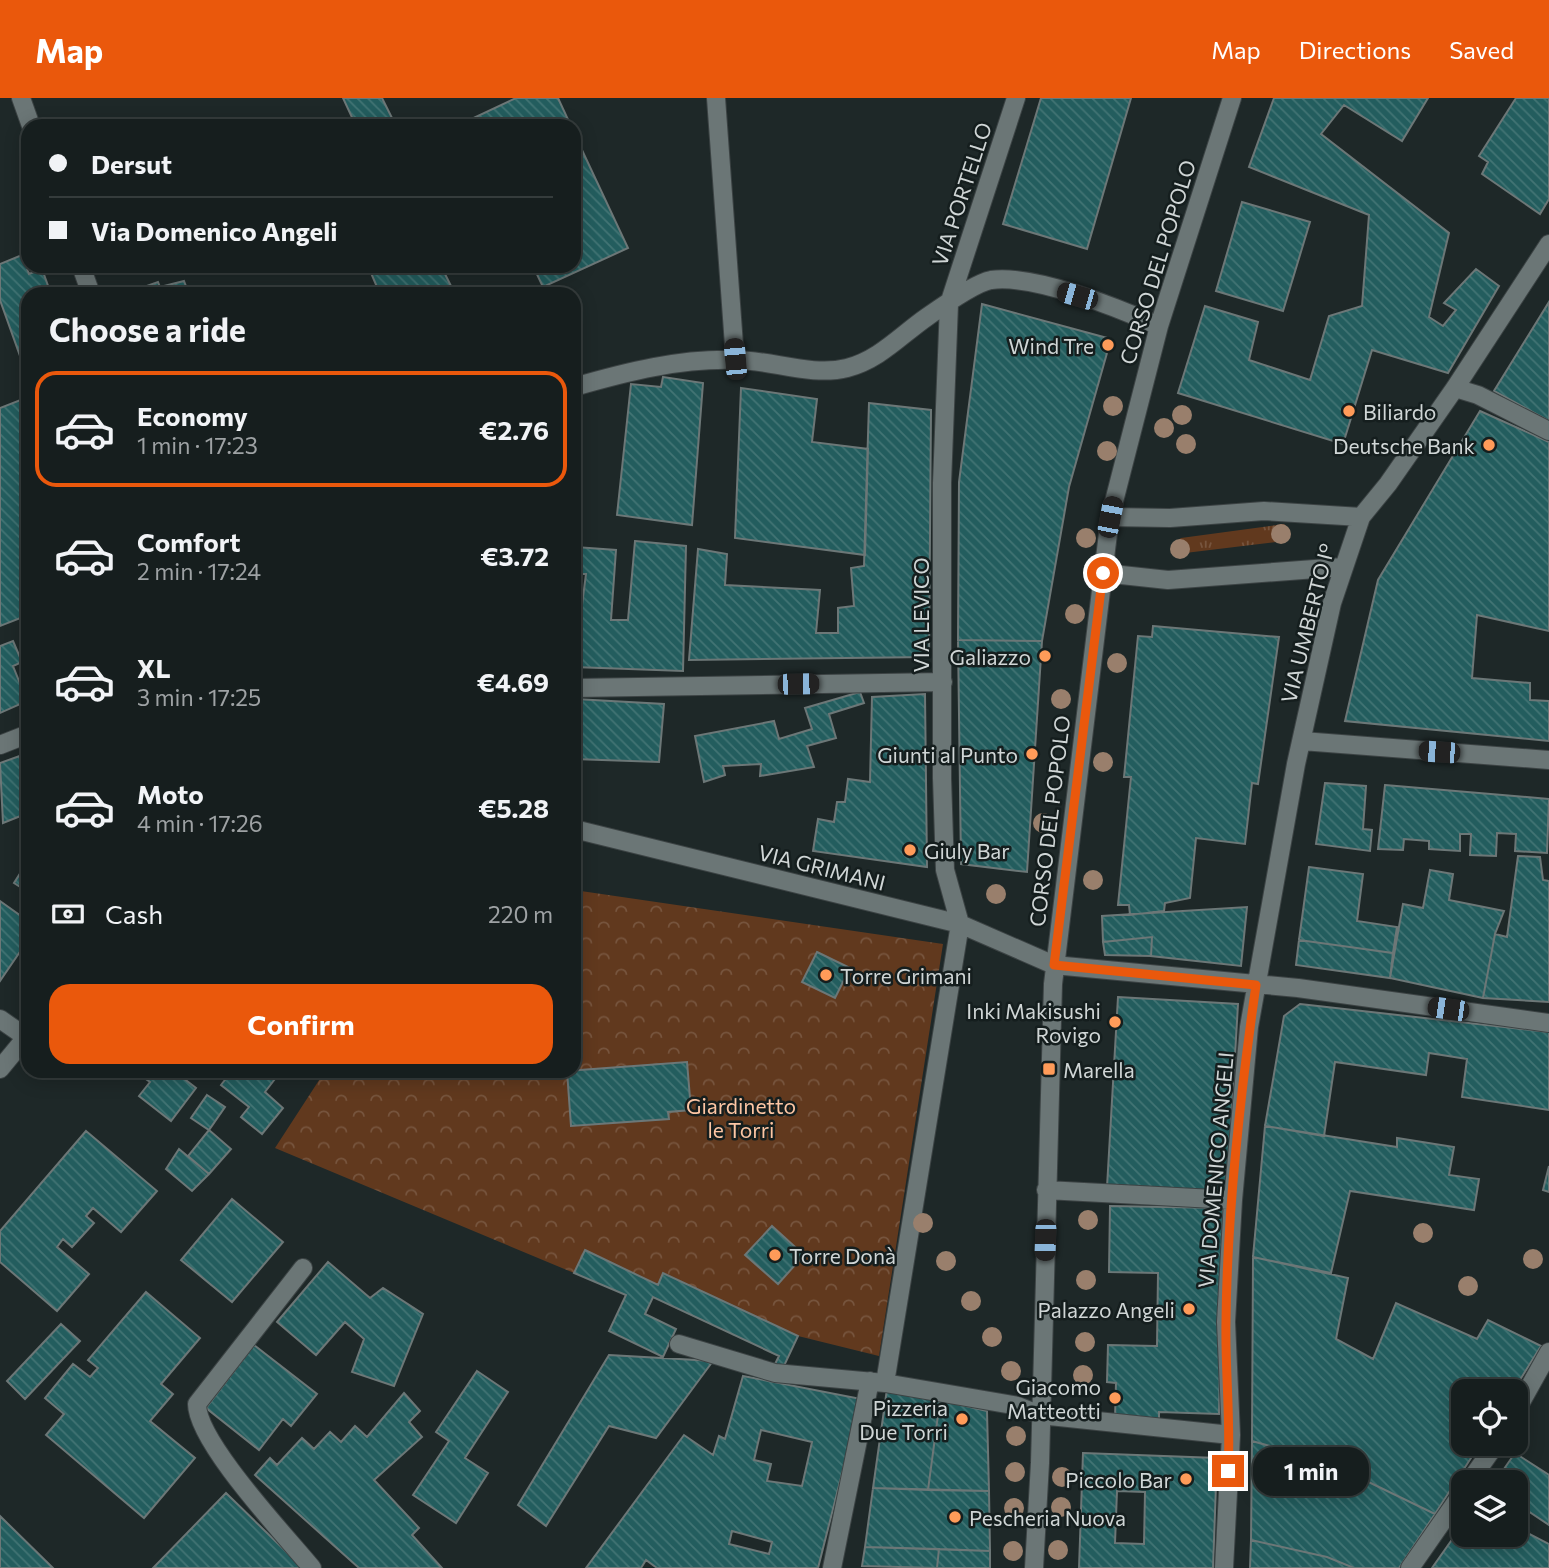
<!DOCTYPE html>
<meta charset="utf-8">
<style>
body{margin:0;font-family:Commissioner,sans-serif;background:#232b2b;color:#f1f3f6;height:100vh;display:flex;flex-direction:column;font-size:26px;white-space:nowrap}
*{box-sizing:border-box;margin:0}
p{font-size:23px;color:#9ea2a4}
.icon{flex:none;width:38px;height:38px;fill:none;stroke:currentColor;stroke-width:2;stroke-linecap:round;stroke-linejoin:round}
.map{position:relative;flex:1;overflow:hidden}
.sheet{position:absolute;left:21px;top:189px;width:560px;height:791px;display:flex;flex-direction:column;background:#161e1e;border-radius:21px;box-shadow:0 4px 18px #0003,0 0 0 2px #353c3c}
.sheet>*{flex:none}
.top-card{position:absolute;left:21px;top:21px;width:560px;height:154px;border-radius:21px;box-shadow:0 4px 18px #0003,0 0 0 2px #353c3c;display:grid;align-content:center;height:154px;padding:0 28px;background:#161e1e}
.tools{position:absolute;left:1451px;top:1281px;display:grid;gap:14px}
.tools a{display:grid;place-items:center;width:77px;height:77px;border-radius:14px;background:#161e1e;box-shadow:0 4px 18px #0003,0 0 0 2px #353c3c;font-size:35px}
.end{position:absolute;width:32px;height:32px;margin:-16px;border:9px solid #ea580c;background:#fff;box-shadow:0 0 0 4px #fff}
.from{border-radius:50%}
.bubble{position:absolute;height:49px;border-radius:21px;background:#161e1e;box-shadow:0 4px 18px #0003,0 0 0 2px #353c3c;font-size:23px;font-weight:700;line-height:49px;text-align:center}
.car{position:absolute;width:21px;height:42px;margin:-21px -10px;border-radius:9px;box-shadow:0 0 5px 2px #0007;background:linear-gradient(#222 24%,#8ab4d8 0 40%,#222 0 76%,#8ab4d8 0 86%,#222 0)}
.top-card b{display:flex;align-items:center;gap:24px;height:66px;font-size:26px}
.top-card b+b{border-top:2px solid #353c3c}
.top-card i{width:18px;height:18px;background:#f1f3f6}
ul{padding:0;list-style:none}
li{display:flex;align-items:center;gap:21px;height:116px;margin:0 14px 10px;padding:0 14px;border:4px solid transparent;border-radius:21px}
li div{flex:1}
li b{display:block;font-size:26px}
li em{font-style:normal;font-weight:700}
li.selected{border-color:#ea580c}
li>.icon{width:63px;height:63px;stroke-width:1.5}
h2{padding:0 28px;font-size:32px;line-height:84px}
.pay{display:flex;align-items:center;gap:18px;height:77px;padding:0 28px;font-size:26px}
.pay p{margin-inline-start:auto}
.action{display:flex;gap:14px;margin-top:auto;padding:14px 28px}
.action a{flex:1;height:80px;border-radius:21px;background:#ea580c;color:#fff;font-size:28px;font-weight:700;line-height:80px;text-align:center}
header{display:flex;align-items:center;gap:42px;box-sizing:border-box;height:98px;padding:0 35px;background:#ea580c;color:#fff}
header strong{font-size:33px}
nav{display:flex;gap:38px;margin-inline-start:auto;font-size:24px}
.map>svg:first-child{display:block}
.grass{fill:url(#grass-tufts)}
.park{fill:url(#park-crowns)}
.building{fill:url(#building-back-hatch);stroke:#6c7777;stroke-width:2;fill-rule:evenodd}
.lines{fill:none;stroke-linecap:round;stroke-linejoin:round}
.street-casing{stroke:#3c4344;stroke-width:20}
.street{stroke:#6b7676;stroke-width:18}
.tree{fill:#997f6c}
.route{stroke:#ea580c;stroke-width:9}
.poi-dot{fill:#ff9b59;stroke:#151e1e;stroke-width:2.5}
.labels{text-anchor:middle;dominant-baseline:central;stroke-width:5;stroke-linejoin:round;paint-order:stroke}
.street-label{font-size:21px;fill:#d0d6d6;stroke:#151e1e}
.poi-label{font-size:21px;fill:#d0d6d6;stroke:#151e1e;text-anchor:end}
.park-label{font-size:21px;fill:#fdc6a4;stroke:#151e1e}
</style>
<header>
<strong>Map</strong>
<nav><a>Map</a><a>Directions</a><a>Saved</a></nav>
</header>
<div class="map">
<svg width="1549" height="1470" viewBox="0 0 1549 1470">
<defs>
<pattern id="grass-tufts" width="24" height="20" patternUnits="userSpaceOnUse" patternTransform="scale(1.75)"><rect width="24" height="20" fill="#61391e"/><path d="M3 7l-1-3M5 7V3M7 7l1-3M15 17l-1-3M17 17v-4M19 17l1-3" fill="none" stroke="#77553e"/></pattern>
<pattern id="park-crowns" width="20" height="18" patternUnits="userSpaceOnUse" patternTransform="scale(1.75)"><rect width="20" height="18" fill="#61391e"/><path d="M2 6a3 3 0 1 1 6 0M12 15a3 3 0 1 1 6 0" fill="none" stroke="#77553e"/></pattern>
<pattern id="building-back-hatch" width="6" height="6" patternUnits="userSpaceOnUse" patternTransform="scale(1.75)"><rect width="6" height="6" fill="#235d5e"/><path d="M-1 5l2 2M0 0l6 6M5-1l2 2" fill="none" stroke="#427474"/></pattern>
</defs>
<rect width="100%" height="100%" fill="#1e2828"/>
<path class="grass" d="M1284 426 1290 437 1285 443 1185 455 1174 453V445L1181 440Z"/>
<path class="park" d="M574 792 943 846 879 1258 798 1238 664 1175 658 1187 585 1152 574 1175 275 1050 325 973H574Z"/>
<path class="building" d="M343 0H382L396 28H356Z
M516 0H558L571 28H467L465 24Z
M1041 0H1131L1087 151 1003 126Z
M1274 0H1428L1402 43 1344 7 1321 36 1449 135 1429 219 1443 228 1456 212 1444 205 1476 171 1499 188 1448 275 1372 252 1343 346 1178 295 1205 208 1258 224 1249 262 1310 282 1329 218 1362 208 1369 117 1249 69Z
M1516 0H1549V101L1540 116 1482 76 1488 64 1479 58Z
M574 35 628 150 543 189 533 168H574Z
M1242 104 1310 124 1283 213 1216 193Z
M22 157 29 176 42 171 51 196H28V267L24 269 0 202V166Z
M368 168H441L455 196H380Z
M184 183 189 196 127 195 158 184 160 189Z
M1549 204V323L1494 293Z
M982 206 1111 241 1069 389 1042 543 958 542 959 384Z
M663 279 703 285 692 427 617 417 631 286 661 289Z
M741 290 817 301 812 344 868 351 865 457 735 440Z
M23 301 28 314V517L0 528V310Z
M869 305 931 312 929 559 689 562 698 451 727 456 725 487 820 492 816 535H838V510L854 508 851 470 864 468Z
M1480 313 1549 344V533L1477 517 1472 580 1530 585V602L1549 603V643L1345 623 1378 482Z
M635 443 686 448 683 573 574 569 586 476H574L576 449 616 452 611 522H628Z
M1153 528 1279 539 1258 686 1252 685 1245 746 1196 740 1190 800 1165 805 1164 813 1130 817 1129 807H1118L1131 679H1124L1138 538 1152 539Z
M958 542 1042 543 1027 774 961 766Z
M13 543 22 564 13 568 27 603 0 615V548Z
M860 594 864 605 829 616 836 640 807 648 814 669 760 678 761 666 723 668 725 677 704 684 695 638 774 623 779 641 812 631 805 610Z
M925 596 927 769 813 753 818 721 834 724 837 704H845L848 681 870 684 872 599Z
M575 601 664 606 659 664 574 661Z
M28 655V715L3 725 0 665Z
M1325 685 1366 688 1363 731 1372 732 1370 753 1316 746Z
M1385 687 1549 701 1547 755 1515 753 1516 736 1497 735 1496 758 1470 757 1471 736H1460V753L1429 751V743L1404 741 1403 752 1378 751Z
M1518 758 1540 759 1543 782 1549 783V904L1483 900 1495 836 1507 839Z
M28 763V794L14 785Z
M1309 769 1363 776 1357 823 1397 829 1393 855 1299 842Z
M1430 772 1453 776 1449 802 1504 813 1495 836 1483 900 1390 880 1403 806 1423 810Z
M0 803 28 823V842L0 883Z
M1247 809 1241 868 1151 858 1152 839 1103 844 1102 818Z
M1152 839 1151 858 1105 857 1103 844Z
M1299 842 1393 855 1390 880 1296 867Z
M817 854 850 870 835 900 802 884Z
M1118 899 1238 906 1227 1096 1107 1089Z
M1300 906 1549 934V1012L1462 999 1467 961 1429 955 1426 977 1335 964 1324 1038 1265 1028 1284 918Z
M687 964 691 1012 668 1014 669 1021 571 1028 567 973Z
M147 973H174L196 990 171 1023 139 998 150 984 143 979Z
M232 973H281L265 994 283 1010 262 1036 241 1019 249 1009 221 987Z
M207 997 225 1009 209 1032 191 1020Z
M1265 1028 1397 1049V1040L1454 1049 1449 1077 1479 1081 1474 1112 1350 1093 1331 1175 1253 1159Z
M209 1032 231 1051 209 1076 188 1058Z
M86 1033 157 1093 121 1134 93 1110 86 1118 94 1125 72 1149 63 1141 57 1149 89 1176 57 1213 0 1164V1133Z
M179 1051 209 1076 192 1093 166 1071Z
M1549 1068V1094L1543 1092Z
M232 1101 283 1144 232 1204 181 1162Z
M1110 1108 1223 1110 1219 1316 1159 1314V1321L1115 1320 1116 1285 1107 1284 1108 1247 1157 1248 1158 1175 1109 1174Z
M772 1128 804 1157 778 1186 745 1157Z
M585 1152 658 1187 663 1175 798 1238 783 1270 775 1266 779 1258 653 1199 645 1216 676 1231 663 1259 609 1233 626 1197 574 1175Z
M1253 1159 1348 1180 1336 1241 1373 1261 1396 1205 1477 1241 1488 1222 1541 1248 1513 1293H1463V1346H1480L1435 1416 1327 1364 1252 1343Z
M328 1164 370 1200 383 1190 423 1216 394 1288 352 1274 364 1241 345 1224 316 1257 277 1224Z
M146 1194 200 1240 161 1286 173 1296 150 1323 195 1360 144 1420 46 1337 64 1316 45 1300 73 1266 90 1279 98 1270 88 1262Z
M61 1226 80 1243 25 1301 7 1283Z
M254 1247 317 1296 291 1328 283 1321 259 1352 206 1310Z
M609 1257 713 1263 656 1340 609 1328 546 1428 518 1407Z
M477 1273 508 1294 465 1360 488 1375 456 1425 413 1397 449 1343 436 1334Z
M743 1278 861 1301 818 1470H657L646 1462 641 1470H586L684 1337 713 1357 719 1338 725 1341ZM761 1332 812 1344 802 1388 767 1383 771 1366 754 1362ZM732 1433 772 1444 769 1456 729 1446Z
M887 1291 940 1302 928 1392 873 1390Z
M404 1295 420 1313 409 1324 422 1339 374 1382 419 1430 412 1437 442 1470H359L255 1377 270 1360 277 1367 302 1340 314 1351 330 1334 341 1344 355 1328 367 1339Z
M940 1302 987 1313 989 1393 928 1392Z
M1252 1343 1327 1364 1435 1416 1399 1470H1354L1327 1459 1251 1442Z
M1083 1355 1217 1360 1213 1470H1079ZM1117 1393 1145 1394 1144 1446 1115 1445Z
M1515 1355 1549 1377V1427L1516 1405V1384H1495Z
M873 1390 989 1393 990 1453 865 1449Z
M226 1395 303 1470H153Z
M0 1418 53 1470H0Z
M1463 1426V1437H1516V1429L1549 1446V1470H1432Z
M1251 1442 1327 1459 1354 1470H1250Z
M865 1449 939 1451 937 1470 862 1468Z
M939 1451 990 1453V1470H937Z"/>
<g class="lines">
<defs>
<path id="street" d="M21 0 31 28
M716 0 735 261
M81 168 91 196
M574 289C626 274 681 260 736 262 771 262 812 279 847 270 879 262 901 237 927 219 941 209 975 185 991 182 1034 176 1118 210 1159 228
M1455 290 1478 297 1549 333
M1110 419 1170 420 1264 413 1361 419
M1103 475 1168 482 1342 469
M574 590 943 584
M1302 643 1549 662
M0 647 28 636
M574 731 960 826 1054 867 1298 890 1549 925
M960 826 945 772 942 680V385L949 206 1016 0
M0 921 26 939
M0 971 28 937
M1046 1092 1233 1102
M303 1170 197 1306C197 1344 285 1437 312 1470
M679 1246 775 1275 885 1285 1018 1308 1040 1317 1231 1337
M885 1285 960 826
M1516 1313 1549 1254
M1469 1384 1496 1346
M832 1470 870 1283
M1034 1470 1040 1365 1053 886 1110 419 1159 228 1232 0
M1224 1470 1231 1337 1226 1224 1233 1102 1249 929 1296 666 1332 505 1361 419 1388 386 1455 290 1549 146
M1410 1470 1463 1394"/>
</defs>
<use href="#street" class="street-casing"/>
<use href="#street" class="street"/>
</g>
<g class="tree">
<circle cx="1113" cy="308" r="10"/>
<circle cx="1182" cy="317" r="10"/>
<circle cx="1164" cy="330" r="10"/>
<circle cx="1186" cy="346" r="10"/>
<circle cx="1107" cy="353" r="10"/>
<circle cx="1281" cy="436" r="10"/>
<circle cx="1086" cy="440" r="10"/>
<circle cx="1180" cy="451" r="10"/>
<circle cx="1075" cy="516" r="10"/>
<circle cx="1117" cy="565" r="10"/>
<circle cx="1061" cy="601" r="10"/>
<circle cx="1103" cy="664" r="10"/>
<circle cx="1043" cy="725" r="10"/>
<circle cx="1093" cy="782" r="10"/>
<circle cx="996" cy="796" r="10"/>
<circle cx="1088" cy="1122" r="10"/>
<circle cx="923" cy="1125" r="10"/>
<circle cx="1423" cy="1135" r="10"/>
<circle cx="1533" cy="1161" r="10"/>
<circle cx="946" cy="1163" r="10"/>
<circle cx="1086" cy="1182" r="10"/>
<circle cx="1468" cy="1188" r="10"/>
<circle cx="971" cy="1203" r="10"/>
<circle cx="992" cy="1239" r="10"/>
<circle cx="1085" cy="1244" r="10"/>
<circle cx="1011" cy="1273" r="10"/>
<circle cx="1083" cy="1277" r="10"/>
<circle cx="1016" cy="1338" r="10"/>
<circle cx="1015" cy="1374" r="10"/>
<circle cx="1062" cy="1379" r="10"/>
<circle cx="1061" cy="1409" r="10"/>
<circle cx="1014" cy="1410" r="10"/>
<circle cx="1058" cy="1452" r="10"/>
<circle cx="1013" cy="1453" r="10"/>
</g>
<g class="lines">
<path class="route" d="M1103 475 1054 867 1256 887C1240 998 1227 1112 1226 1224 1225 1274 1231 1323 1228 1373"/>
</g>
<g class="poi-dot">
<circle cx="1108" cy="247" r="7"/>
<circle cx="1349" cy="313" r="7"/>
<circle cx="1489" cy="347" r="7"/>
<circle cx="1045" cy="558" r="7"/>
<circle cx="1032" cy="656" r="7"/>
<circle cx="910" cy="752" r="7"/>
<circle cx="826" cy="877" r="7"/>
<circle cx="1115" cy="924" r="7"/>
<rect x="1042" y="964" width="14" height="14" rx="3.5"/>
<circle cx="775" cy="1157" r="7"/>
<circle cx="1189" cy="1211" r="7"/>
<circle cx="1115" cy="1300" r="7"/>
<circle cx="962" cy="1321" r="7"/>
<circle cx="1186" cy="1381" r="7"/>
<circle cx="955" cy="1419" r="7"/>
</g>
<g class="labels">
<g class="street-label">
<text transform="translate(961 96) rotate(-72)">VIA PORTELLO</text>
<text transform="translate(1157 164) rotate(-73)">CORSO DEL POPOLO</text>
<text transform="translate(920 517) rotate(-90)">VIA LEVICO</text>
<text transform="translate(1307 525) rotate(-76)">VIA UMBERTO I°</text>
<text transform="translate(1049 723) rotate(-83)">CORSO DEL POPOLO</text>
<text transform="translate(822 769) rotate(14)">VIA GRIMANI</text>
<text transform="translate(1215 1072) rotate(-85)">VIA DOMENICO ANGELI</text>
</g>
<g class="poi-label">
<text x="1094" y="247">Wind Tre</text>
<text x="1363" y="313" text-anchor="start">Biliardo</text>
<text x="1475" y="347">Deutsche Bank</text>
<text x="1031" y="558">Galiazzo</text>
<text x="1018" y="656">Giunti al Punto</text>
<text x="924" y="752" text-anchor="start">Giuly Bar</text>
<text x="840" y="877" text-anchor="start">Torre Grimani</text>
<text x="1101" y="912">Inki Makisushi<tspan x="1101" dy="24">Rovigo</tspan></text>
<text x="1063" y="971" text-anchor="start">Marella</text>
<text x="789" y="1157" text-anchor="start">Torre Donà</text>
<text x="1175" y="1211">Palazzo Angeli</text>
<text x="1101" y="1288">Giacomo<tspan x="1101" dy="24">Matteotti</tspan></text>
<text x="948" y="1309">Pizzeria<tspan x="948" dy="24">Due Torri</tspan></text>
<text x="1172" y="1381">Piccolo Bar</text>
<text x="969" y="1419" text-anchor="start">Pescheria Nuova</text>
</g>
<g class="park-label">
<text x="741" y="1007">Giardinetto<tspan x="741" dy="24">le Torri</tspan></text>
</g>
</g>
</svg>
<div class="tools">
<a><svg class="icon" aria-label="locate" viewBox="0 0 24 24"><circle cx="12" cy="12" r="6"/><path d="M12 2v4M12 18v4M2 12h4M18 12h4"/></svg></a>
<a><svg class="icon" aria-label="layers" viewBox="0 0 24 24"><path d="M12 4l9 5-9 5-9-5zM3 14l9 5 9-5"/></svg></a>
</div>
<i class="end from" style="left:1103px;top:475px"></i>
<i class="end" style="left:1228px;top:1373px"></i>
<div class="bubble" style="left:1253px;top:1349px;width:116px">1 min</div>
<i class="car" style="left:1077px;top:198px;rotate:286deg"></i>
<i class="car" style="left:735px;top:261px;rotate:355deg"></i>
<i class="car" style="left:1110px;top:419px;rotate:11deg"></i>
<i class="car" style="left:798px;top:586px;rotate:89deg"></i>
<i class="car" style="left:1439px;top:654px;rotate:274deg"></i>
<i class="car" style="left:1448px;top:911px;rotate:278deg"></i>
<i class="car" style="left:1045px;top:1142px;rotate:182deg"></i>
<div class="top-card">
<b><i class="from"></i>Dersut</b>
<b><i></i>Via Domenico Angeli</b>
</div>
<section class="sheet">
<h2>Choose a ride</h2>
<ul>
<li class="selected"><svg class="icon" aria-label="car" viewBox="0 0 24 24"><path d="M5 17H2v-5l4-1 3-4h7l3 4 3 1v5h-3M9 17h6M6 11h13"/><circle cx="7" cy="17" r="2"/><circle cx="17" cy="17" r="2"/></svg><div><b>Economy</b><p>1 min · 17:23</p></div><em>€2.76</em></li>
<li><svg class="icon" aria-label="car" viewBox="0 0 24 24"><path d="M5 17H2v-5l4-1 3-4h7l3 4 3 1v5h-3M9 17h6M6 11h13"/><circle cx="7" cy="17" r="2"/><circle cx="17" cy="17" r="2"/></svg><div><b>Comfort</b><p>2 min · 17:24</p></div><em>€3.72</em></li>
<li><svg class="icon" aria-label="car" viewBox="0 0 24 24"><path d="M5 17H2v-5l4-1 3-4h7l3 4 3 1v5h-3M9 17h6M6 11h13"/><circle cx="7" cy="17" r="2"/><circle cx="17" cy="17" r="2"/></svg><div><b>XL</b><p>3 min · 17:25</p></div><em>€4.69</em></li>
<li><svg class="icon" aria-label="car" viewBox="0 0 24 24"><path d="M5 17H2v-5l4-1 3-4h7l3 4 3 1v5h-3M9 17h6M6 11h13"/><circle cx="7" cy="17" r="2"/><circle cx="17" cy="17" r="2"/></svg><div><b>Moto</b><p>4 min · 17:26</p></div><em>€5.28</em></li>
</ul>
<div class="pay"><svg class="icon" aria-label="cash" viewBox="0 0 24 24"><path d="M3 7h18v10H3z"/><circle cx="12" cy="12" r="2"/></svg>Cash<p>220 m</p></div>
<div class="action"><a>Confirm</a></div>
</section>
</div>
